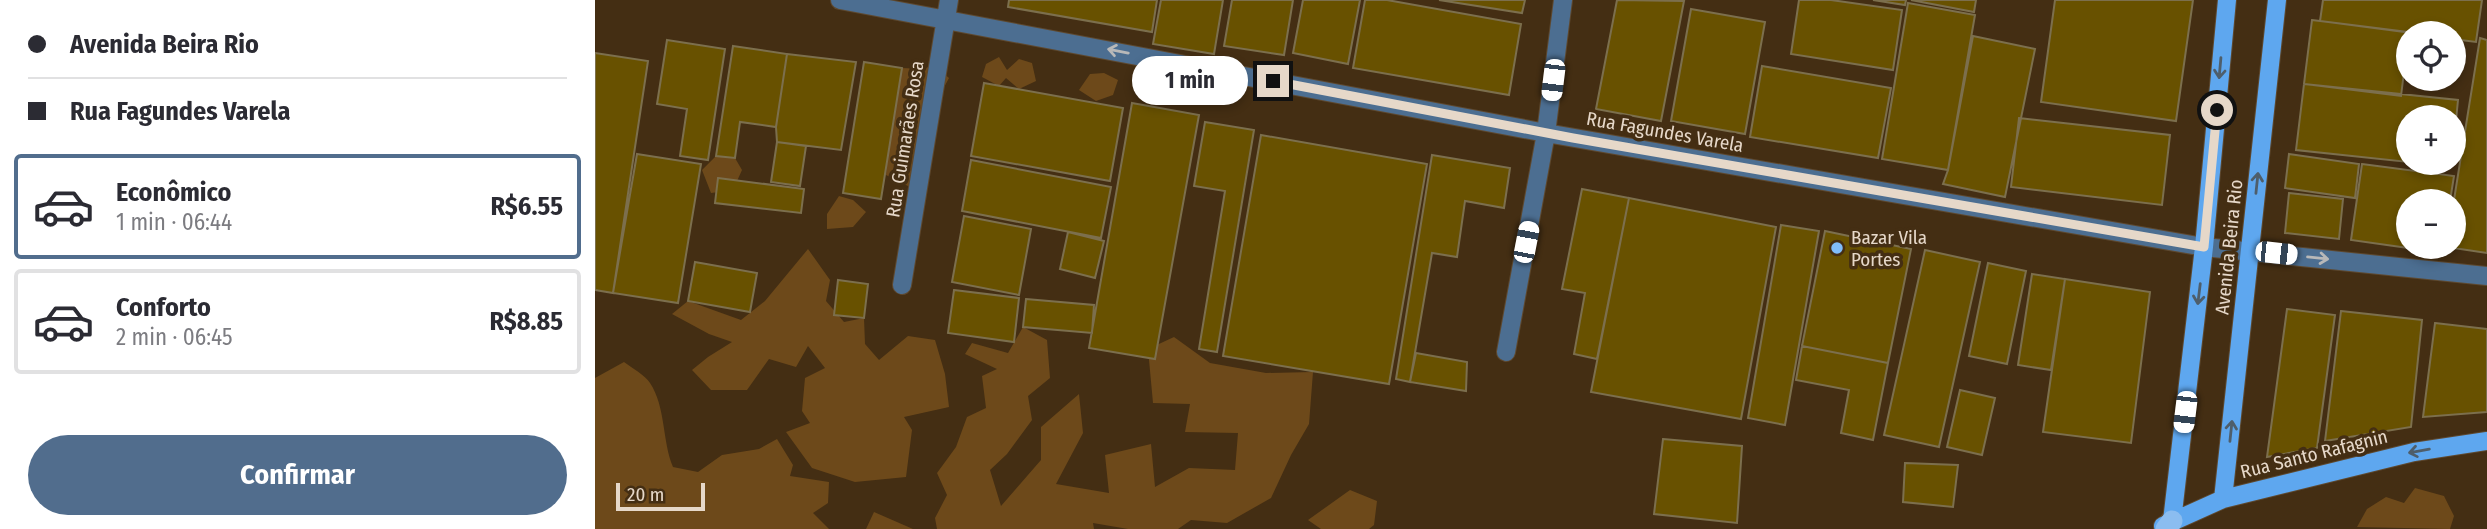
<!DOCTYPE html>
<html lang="pt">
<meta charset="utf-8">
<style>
body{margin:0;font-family:"Fira Sans Condensed",sans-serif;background:#f7f7f7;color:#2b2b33;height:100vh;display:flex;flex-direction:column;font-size:26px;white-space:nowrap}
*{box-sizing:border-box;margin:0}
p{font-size:23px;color:#7c7c81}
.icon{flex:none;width:38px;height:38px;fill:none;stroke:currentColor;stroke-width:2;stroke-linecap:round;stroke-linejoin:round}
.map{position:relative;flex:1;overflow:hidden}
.side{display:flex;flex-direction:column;background:#fff;width:595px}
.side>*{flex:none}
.hud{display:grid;align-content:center;height:154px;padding:0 28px;background:#fff}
.fabs{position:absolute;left:1801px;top:21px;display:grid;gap:14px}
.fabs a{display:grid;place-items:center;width:70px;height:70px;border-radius:50%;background:#fff;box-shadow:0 4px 10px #0003;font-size:35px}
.scale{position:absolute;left:21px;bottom:18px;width:89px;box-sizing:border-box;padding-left:7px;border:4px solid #e6d8c9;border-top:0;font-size:19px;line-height:24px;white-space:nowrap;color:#e6d8c9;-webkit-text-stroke:5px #442e13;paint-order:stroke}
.end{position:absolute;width:32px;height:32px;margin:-16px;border:9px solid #e6d8c9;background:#111;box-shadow:0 0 0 4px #111}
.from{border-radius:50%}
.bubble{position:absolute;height:49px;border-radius:24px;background:#fff;box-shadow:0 4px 10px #0003;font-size:23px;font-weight:700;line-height:49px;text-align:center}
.car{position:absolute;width:21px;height:42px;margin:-21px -10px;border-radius:9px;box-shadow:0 0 5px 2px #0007;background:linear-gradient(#fff 24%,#345 0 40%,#fff 0 76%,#345 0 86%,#fff 0)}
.hud b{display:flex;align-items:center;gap:24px;height:66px;font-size:26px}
.hud b+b{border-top:2px solid #e1e1e2}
.hud i{width:18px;height:18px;background:#2b2b33}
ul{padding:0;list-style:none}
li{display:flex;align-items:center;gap:21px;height:105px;margin:0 14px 10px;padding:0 14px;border:4px solid #e1e1e2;border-radius:7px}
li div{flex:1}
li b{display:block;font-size:26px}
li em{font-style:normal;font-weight:700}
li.current{border-color:#516d8d}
li>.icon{width:63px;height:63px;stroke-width:1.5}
.cta{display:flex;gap:14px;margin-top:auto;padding:14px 28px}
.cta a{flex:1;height:80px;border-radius:42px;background:#516d8d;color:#fff;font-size:28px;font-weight:700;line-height:80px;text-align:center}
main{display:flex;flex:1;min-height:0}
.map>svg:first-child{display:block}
.green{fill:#6d491a}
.building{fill:#685100;stroke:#7c6f4d;stroke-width:2}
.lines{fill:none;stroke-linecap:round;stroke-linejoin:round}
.minor-casing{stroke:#5e4930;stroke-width:20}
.major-casing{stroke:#5e4930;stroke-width:20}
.highway-casing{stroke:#5e4930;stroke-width:24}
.minor{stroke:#4c6e91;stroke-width:18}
.major{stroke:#5ea7ef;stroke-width:18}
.highway{stroke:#8bbdf0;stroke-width:21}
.oneway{stroke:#b8b8b8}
.oneway2{stroke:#4e5e6b}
.route{stroke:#e6d8c9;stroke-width:9}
.poi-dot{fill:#80bdfa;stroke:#442e13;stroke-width:2.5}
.labels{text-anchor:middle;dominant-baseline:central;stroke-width:7;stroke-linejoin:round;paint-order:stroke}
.street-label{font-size:19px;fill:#e6d8c9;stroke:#442e13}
.poi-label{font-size:19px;fill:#e6d8c9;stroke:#442e13;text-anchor:start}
</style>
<main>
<section class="side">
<div class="hud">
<b><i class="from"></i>Avenida Beira Rio</b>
<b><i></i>Rua Fagundes Varela</b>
</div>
<ul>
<li class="current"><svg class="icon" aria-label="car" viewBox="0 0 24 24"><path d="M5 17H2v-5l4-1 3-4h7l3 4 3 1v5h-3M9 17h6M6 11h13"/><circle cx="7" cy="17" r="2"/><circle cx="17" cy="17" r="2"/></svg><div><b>Econômico</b><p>1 min · 06:44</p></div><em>R$6.55</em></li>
<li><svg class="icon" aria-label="car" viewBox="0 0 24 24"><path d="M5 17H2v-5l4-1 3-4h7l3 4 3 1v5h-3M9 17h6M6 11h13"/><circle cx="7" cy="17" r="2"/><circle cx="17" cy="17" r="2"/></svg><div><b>Conforto</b><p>2 min · 06:45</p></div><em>R$8.85</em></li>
</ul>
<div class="cta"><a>Confirmar</a></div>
</section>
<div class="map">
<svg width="1892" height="529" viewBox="0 0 1892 529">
<rect width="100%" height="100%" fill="#442e13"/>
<path class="green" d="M404 57 412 70 424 59 437 63 441 81 424 89 411 78 404 86 387 77 391 64Z
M339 65 354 78 339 106 344 122 335 131 317 188 291 175 297 97 307 68 328 69Z
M509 73 523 80 518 95 501 101 484 90 495 74Z
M121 156 140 158 147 170 138 190 116 193 107 170Z
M244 196 258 200 271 212 258 227 232 229V214Z
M213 249 235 280 231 301 249 322 269 318 270 344 284 360 313 336 340 340 350 374 354 407 309 417 317 430 311 477 260 482 217 468 191 432 215 423 207 411 210 378 230 368 213 346 201 367 174 359 152 390H116L97 370 113 357 137 342 114 334 77 314 93 301 146 320 170 301Z
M428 327 452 340 455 378 433 396 437 420 412 454 395 470 406 506 446 460V427L484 394 488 433 461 484 514 493 510 455 556 444 560 487 594 468 640 470 643 433 590 432 595 404 558 403 553 349 579 337 615 363 671 373 718 372 714 424 696 455 676 498 632 523 596 520 583 529H533L498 523 499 529H342L340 518 352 495 342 473 361 447 372 417 391 408 387 376 402 369 370 354 377 343 413 353Z
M29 362C37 368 50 375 55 383 71 407 67 441 78 467L103 472 127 455 164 449 182 439 198 465 195 476 234 482 233 503 218 513 234 529H0V378Z
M1820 488 1849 496 1859 516 1855 529 1762 527 1772 509 1791 497 1809 503Z
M755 490 782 501 779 525 774 529H726L713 520Z
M279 512 318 529H271Z"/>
<path class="building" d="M414 0H562L557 32 413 7Z
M566 0H628L619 54 558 44Z
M637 0H698L689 55 629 46Z
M708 0H765L753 64 698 53Z
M770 0H792L926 24 914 95 758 68Z
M844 0H930L927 13Z
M1022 0 1089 1 1066 121 1001 109Z
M1204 0H1236L1307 10 1298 70 1196 54Z
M1278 0H1311L1310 5Z
M1316 0H1381L1379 12Z
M1460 0H1598L1581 121 1446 102Z
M1728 0H1887L1881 42 1858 39V33H1817L1725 21Z
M1313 3 1380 15 1353 170 1287 159Z
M1096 9 1170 22 1150 134 1076 121Z
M1717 20 1814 32 1806 96 1709 84Z
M1378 36 1440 49 1410 197 1348 184 1353 170Z
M1885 38 1892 40V253L1852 247H1858V206Z
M72 40 130 49 113 160 85 156 92 109 62 104Z
M138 46 192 54 181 127 145 122 140 158 121 156Z
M0 53 53 61 18 293 0 290Z
M192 54 261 62 246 150 182 142 181 127Z
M269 62 307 68 286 199 248 193Z
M1167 66 1296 88 1283 158 1155 137Z
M389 83 528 108 515 181 376 156Z
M1709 84 1863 100 1858 151V117H1813V162L1701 150Z
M537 103 604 115 560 359 494 348Z
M1424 118 1575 135 1567 205 1416 187Z
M610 122 659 130 622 352 604 349 630 191 599 186Z
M666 135 832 164 794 384 628 356Z
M182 142 211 146 205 186 176 182Z
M42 154 106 164 83 303 18 293Z
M1694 154 1764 164 1760 198 1690 188Z
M837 155 915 168 909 208 870 201 862 257 837 253 815 382 801 379Z
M376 160 516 187 506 238 367 211Z
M1767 164 1859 176 1855 201H1813V247H1850L1849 253 1756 240Z
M123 178 209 189 206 213 120 203Z
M987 189 1034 198 1002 359 979 354 990 293 967 289Z
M1694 193 1748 199 1744 239 1690 233Z
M1034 198 1181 227 1146 419 996 392Z
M369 216 436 229 424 295 357 282Z
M1186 225 1224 231 1190 425 1153 418Z
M1230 231 1316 249 1293 363 1207 346Z
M473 232 509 241 500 278 465 269Z
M1330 250 1385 262 1344 447 1289 435Z
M100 262 162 273 155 312 93 301Z
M1393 263 1431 271 1412 364 1374 356Z
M1437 274 1470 279 1456 370 1423 365Z
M1470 279 1555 292 1536 443 1448 432Z
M243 280 273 284 269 318 239 315Z
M359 290 424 298 419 342 353 333Z
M431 299 499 305 497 333 428 327Z
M1692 309 1740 315 1722 448 1672 457Z
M1746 311 1827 320 1816 427 1730 441Z
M1840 323 1892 329V412L1828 417Z
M1207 346 1293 363 1278 440 1246 433 1254 390 1201 380Z
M821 353 872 362 871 391 815 382Z
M1365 390 1400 398 1387 455 1352 447Z
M1068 439 1147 446 1142 523 1059 514Z
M1310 463 1363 465 1358 507 1308 502Z"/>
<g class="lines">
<defs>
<path id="minor" d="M245 0 951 133 1609 247 1892 276
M307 285 354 0
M911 352 951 133 968 0"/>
<path id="major" d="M1628 499 1682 0
M1577 521 1609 247 1632 0
M1568 526 1628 499 1819 452 1892 441"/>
<path id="highway" d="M1571 529 1577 521"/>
</defs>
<use href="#minor" class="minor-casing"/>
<use href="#major" class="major-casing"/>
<use href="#highway" class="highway-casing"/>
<use href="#minor" class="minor"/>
<use href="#major" class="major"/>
<use href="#highway" class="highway"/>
</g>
<defs><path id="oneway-shaft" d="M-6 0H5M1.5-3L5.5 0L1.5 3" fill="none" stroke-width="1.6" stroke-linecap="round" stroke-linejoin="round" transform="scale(1.75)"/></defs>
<g class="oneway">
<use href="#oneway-shaft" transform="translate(523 51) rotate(-169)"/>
<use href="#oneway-shaft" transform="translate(1723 258) rotate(6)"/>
</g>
<g class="oneway2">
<use href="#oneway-shaft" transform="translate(1625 68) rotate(95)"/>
<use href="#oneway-shaft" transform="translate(1662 183) rotate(-84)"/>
<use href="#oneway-shaft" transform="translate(1604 294) rotate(97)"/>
<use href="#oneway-shaft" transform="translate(1636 431) rotate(-84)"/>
<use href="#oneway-shaft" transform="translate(1824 451) rotate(170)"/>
</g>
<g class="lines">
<path class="route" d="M678 81 978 138 1609 247 1622 110"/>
</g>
<circle class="poi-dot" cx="1242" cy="248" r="7"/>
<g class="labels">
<g class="street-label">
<text transform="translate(1070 132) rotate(10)">Rua Fagundes Varela</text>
<text transform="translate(310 139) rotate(-81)">Rua Guimarães Rosa</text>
<text transform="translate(1634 247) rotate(-84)">Avenida Beira Rio</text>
<text transform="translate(1719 454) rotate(-14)">Rua Santo Rafagnin</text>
</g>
<g class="poi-label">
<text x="1256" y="237">Bazar Vila<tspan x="1256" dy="22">Portes</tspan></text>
</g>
</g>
</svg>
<div class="fabs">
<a><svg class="icon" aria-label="locate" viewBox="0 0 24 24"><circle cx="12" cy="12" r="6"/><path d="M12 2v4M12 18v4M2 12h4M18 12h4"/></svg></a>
<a>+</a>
<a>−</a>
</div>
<div class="scale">20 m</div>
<i class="end from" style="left:1622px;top:110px"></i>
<i class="end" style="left:678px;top:81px"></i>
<div class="bubble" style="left:537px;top:56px;width:116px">1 min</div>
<i class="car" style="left:958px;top:80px;rotate:187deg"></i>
<i class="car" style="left:931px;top:242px;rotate:11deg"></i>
<i class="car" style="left:1681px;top:253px;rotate:96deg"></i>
<i class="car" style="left:1590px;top:412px;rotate:187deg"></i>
</div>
</main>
